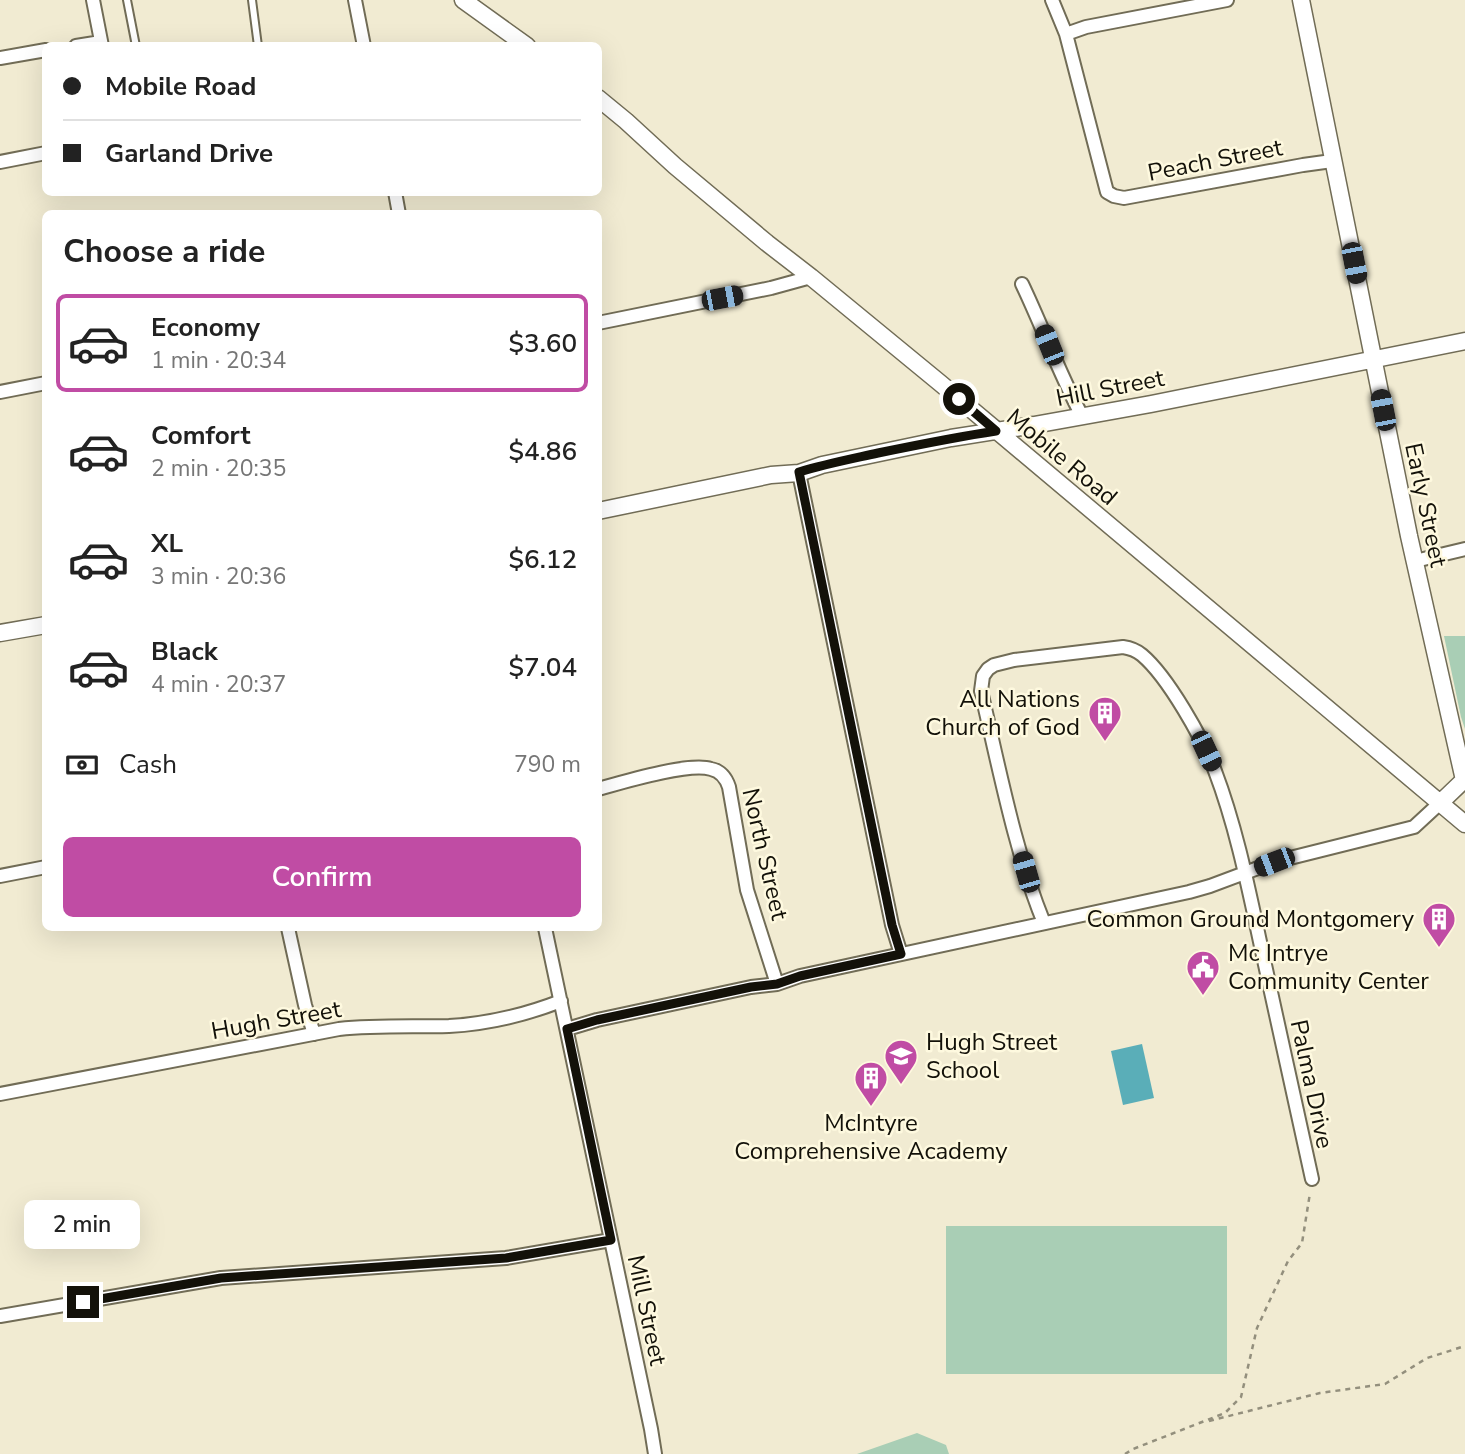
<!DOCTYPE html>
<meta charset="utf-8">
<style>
body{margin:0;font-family:"Nunito Sans",sans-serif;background:#f2f2f2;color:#222;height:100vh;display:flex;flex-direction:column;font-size:26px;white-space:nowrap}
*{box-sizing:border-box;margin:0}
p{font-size:23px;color:#767676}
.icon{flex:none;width:38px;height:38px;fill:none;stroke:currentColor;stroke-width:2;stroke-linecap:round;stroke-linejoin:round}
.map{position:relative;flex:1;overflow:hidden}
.side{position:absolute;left:42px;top:210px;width:560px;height:721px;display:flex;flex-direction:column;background:#fff;border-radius:10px;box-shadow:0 7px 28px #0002}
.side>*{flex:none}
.banner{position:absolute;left:42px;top:42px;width:560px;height:154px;border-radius:10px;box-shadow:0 7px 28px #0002;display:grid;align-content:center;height:154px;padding:0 21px;background:#fff}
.end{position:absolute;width:32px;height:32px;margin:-16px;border:9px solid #131109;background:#fff;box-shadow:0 0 0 4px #fff}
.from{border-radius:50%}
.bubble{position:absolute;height:49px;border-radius:10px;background:#fff;box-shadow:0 7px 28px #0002;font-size:23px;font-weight:600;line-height:49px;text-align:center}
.car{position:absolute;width:21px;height:42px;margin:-21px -10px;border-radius:9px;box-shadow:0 0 5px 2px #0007;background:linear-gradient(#222 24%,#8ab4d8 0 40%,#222 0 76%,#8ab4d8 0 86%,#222 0)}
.banner b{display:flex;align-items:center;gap:24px;height:66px;font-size:26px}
.banner b+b{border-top:2px solid #e0e0e0}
.banner i{width:18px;height:18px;background:#222}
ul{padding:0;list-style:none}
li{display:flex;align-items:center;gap:21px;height:98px;margin:0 14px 10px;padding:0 7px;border:4px solid transparent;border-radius:10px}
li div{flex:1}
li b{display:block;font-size:26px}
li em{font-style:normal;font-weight:600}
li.active{border-color:#c04ca4}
li>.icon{width:63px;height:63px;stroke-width:1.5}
h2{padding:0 21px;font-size:32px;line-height:84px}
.pay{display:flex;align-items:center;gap:18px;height:77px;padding:0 21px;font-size:26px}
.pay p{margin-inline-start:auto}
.action{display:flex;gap:14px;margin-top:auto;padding:14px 21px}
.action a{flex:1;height:80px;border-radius:10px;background:#c04ca4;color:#fff;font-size:28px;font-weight:600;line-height:80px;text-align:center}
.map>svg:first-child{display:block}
.green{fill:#a9ceb5}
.water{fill:#5aaeb8}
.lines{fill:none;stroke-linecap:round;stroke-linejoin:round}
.service-casing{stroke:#716c56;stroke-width:10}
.minor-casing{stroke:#716c56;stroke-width:16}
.tertiary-casing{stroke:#716c56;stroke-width:19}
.path{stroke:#938f7d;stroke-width:2.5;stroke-dasharray:5 5;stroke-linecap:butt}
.service{stroke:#fff;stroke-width:6}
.minor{stroke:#fff;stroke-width:12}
.tertiary{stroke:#fff;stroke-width:16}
.route{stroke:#131109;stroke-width:9}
.labels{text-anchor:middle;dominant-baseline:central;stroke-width:5;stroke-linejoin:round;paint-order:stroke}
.street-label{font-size:24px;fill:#131109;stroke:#fef9df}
.poi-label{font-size:24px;fill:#131109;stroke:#fef9df;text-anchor:end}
</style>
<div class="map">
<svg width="1465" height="1454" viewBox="0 0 1465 1454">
<rect width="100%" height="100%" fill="#f1ebd2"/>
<path class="green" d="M1444 636H1465V729L1461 717Z
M946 1226H1227V1374H946Z
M917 1433 946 1445 949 1454H857Z"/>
<path class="water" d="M1142 1044 1154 1098 1123 1105 1111 1051Z"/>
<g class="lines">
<defs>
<path id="service" d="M127 0 136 46
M252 0 258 46"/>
<path id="minor" d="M93 0 102 46
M355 0 364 46
M1052 0 1066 34 1107 192 1114 196 1124 198 1303 165 1332 161
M1066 34 1086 27 1227 0
M76 46 101 42
M0 58 46 50
M0 162 46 153
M395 192 399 214
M1022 284C1043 328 1059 373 1082 416
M598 323 771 288 811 277
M0 392 46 383
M799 473 892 925 901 954
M1415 561 1465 549
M598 789C623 782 689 762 711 769 721 771 726 778 729 787L747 890 777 984
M0 876 46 867
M1044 923C1015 852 999 767 981 691L983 676 988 669 994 665 1014 660 1123 647C1130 648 1136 650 1142 655 1168 677 1203 739 1215 771 1237 829 1249 891 1262 951 1279 1027 1295 1103 1312 1179
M288 928 305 1005 314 1034
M545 928 651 1429 655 1454
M567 1029 597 1020 751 987 777 984 800 976 1189 892 1210 886 1274 862 1414 827 1440 803
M0 1094 339 1029C376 1025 412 1027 449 1026 487 1024 525 1015 561 1001
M0 1316 221 1278 506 1258 611 1240"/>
<path id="tertiary" d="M463 0 527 46
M1301 0 1409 536 1464 780 1440 803
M598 98 626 121 675 166 767 243 811 277 940 383 1465 824
M598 511 771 475 799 473 822 465 951 438 1034 425 1151 404 1465 341
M0 633 46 625"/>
</defs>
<use href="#service" class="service-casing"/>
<use href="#minor" class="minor-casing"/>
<use href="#tertiary" class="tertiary-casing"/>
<path class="path" d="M1209 1421 1320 1393 1385 1384 1427 1358 1465 1346
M1125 1454 1133 1449 1225 1413 1241 1397 1257 1328 1288 1261 1302 1243 1310 1193"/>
<use href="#service" class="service"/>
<use href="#minor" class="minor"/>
<use href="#tertiary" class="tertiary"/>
</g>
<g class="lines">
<path class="route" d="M83 1302 221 1278 506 1258 611 1240 567 1029 597 1020 751 987 777 984 800 976 901 954 892 925 799 472C825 464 851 459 878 453 917 445 956 437 996 431L959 399"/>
</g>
<defs>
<symbol id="building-pin" viewBox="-11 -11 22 30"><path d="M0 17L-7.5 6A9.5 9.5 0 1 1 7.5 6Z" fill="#c04ca4" stroke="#fef9df"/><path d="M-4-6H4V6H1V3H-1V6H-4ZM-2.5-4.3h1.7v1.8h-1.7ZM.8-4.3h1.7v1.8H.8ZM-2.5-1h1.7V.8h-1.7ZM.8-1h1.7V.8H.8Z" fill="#fff"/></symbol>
<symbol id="civic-pin" viewBox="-11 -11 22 30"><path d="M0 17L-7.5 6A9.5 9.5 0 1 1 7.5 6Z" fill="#c04ca4" stroke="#fef9df"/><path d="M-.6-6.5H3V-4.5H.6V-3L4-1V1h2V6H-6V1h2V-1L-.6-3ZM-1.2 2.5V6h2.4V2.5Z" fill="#fff"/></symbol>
<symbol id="school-pin" viewBox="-11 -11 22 30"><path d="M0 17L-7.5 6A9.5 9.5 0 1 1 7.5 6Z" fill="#c04ca4" stroke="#fef9df"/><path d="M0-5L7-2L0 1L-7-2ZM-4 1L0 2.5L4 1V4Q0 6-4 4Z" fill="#fff"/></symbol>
</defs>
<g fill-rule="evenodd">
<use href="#building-pin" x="1086" y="694" width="38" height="52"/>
<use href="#building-pin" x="1420" y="900" width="38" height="52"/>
<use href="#civic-pin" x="1184" y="948" width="38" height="52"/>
<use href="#school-pin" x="882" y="1037" width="38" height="52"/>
<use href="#building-pin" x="852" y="1059" width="38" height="52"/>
</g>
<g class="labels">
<g class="street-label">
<text transform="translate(1215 160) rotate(-11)">Peach Street</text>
<text transform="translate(1110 388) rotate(-11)">Hill Street</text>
<text transform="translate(1062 457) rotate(40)">Mobile Road</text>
<text transform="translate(1426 505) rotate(78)">Early Street</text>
<text transform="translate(765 854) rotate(77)">North Street</text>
<text transform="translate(276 1020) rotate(-10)">Hugh Street</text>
<text transform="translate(1312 1084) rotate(78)">Palma Drive</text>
<text transform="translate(647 1310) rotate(78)">Mill Street</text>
</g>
<g class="poi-label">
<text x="1080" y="699">All Nations<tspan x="1080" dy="28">Church of God</tspan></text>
<text x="1414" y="919">Common Ground Montgomery</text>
<text x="1228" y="953" text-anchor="start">Mc Intrye<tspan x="1228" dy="28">Community Center</tspan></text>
<text x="926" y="1042" text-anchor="start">Hugh Street<tspan x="926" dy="28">School</tspan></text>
<text x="871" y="1123" text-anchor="middle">McIntyre<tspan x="871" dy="28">Comprehensive Academy</tspan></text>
</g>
</g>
</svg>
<i class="end from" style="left:959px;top:399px"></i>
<i class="end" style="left:83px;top:1302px"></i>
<div class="bubble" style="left:24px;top:1200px;width:116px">2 min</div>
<i class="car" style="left:1354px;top:263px;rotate:169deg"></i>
<i class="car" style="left:722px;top:298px;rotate:79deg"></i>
<i class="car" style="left:1049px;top:345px;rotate:338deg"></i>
<i class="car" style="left:1383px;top:410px;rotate:349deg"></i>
<i class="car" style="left:1206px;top:751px;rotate:155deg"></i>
<i class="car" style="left:1274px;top:862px;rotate:249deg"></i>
<i class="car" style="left:1026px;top:872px;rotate:344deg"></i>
<div class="banner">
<b><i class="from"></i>Mobile Road</b>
<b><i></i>Garland Drive</b>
</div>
<section class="side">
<h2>Choose a ride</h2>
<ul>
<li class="active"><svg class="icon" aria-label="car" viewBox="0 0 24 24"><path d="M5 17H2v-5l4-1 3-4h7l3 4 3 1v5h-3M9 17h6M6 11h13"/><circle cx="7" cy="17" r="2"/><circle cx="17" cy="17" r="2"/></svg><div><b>Economy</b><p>1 min · 20:34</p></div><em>$3.60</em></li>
<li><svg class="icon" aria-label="car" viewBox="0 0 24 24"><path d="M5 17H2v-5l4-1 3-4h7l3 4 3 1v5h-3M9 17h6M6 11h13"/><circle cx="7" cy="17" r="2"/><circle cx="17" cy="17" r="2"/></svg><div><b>Comfort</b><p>2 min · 20:35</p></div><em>$4.86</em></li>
<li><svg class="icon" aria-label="car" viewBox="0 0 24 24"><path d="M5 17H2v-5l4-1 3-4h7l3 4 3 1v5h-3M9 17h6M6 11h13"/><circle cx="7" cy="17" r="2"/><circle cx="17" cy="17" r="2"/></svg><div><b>XL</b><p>3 min · 20:36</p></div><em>$6.12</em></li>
<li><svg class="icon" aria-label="car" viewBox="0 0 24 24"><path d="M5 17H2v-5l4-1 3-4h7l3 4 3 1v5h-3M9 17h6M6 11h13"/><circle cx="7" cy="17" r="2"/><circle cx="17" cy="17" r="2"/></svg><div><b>Black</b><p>4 min · 20:37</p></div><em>$7.04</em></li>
</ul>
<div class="pay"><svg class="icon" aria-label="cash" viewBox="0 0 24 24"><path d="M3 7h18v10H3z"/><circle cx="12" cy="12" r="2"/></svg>Cash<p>790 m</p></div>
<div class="action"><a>Confirm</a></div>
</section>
</div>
